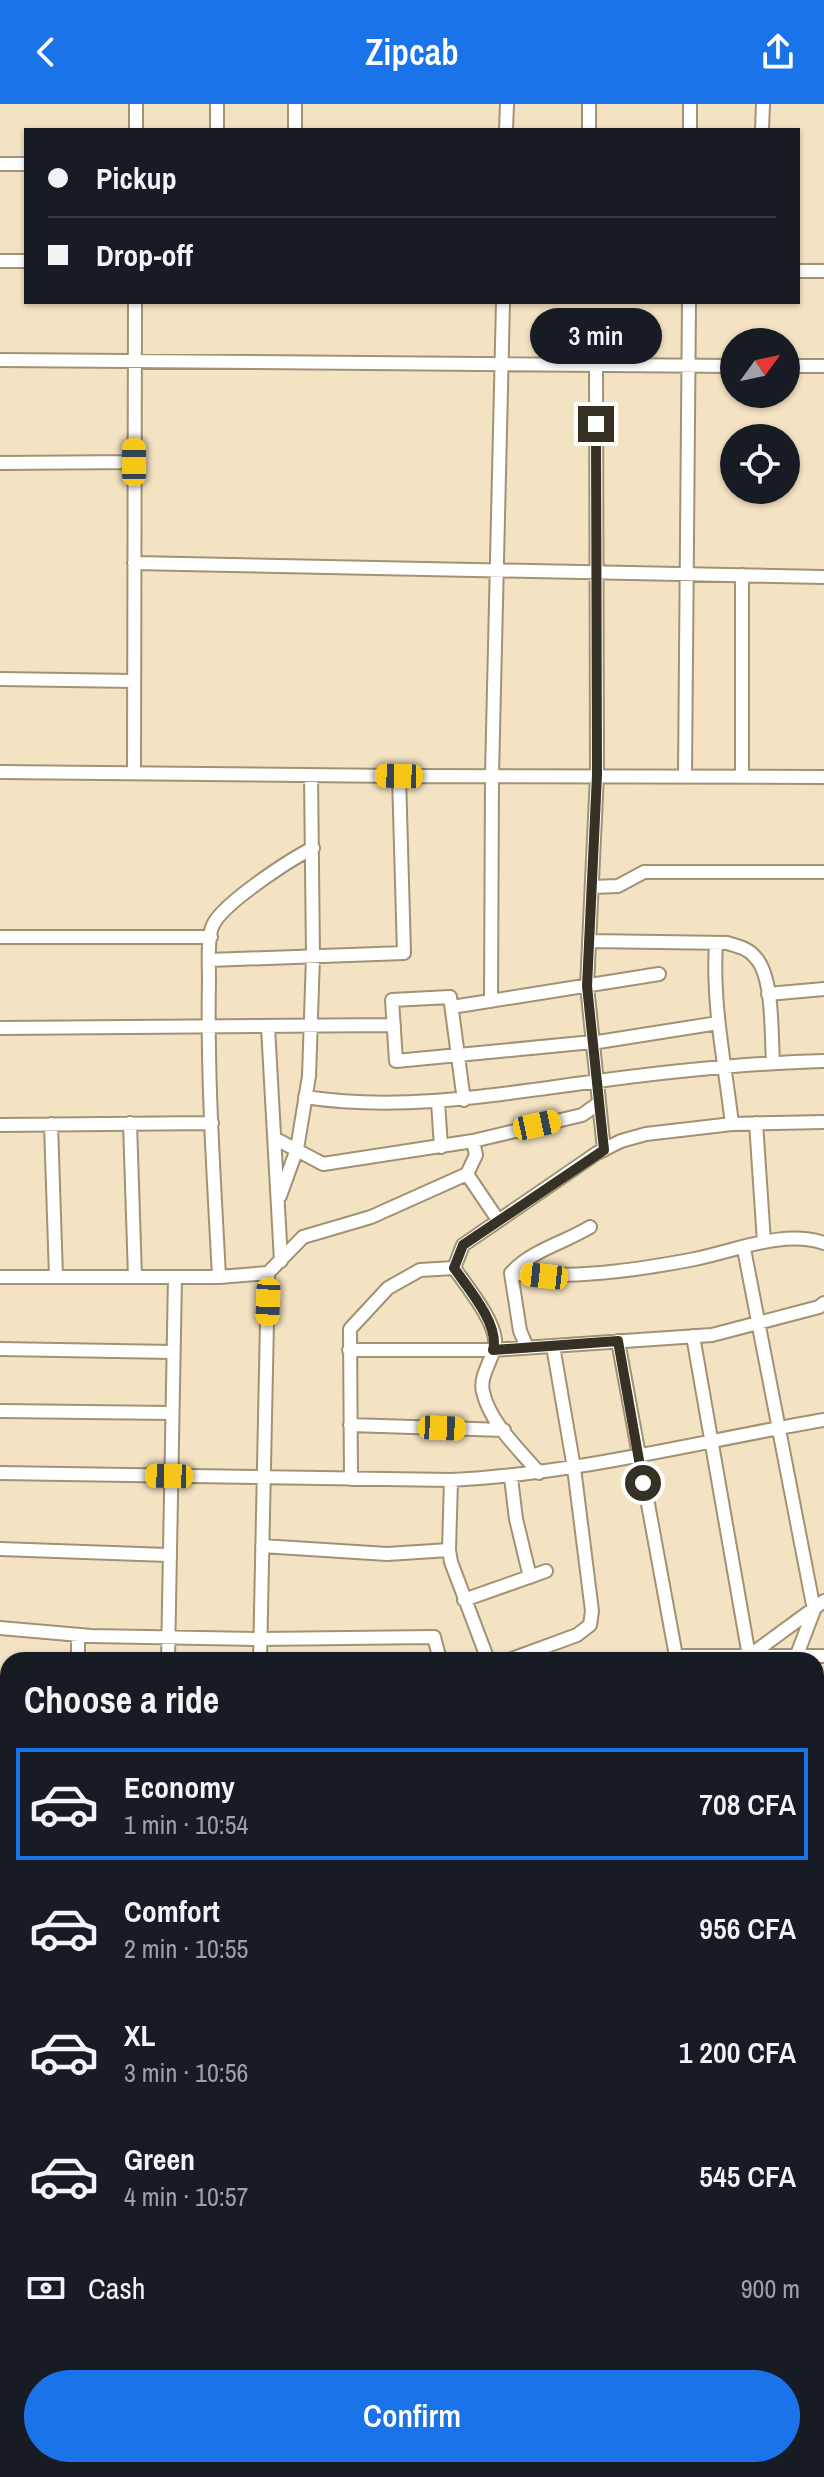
<!DOCTYPE html>
<meta charset="utf-8">
<style>
body{margin:0;font-family:"Archivo Narrow",sans-serif;background:#242831;color:#f1f3f6;height:100vh;display:flex;flex-direction:column;font-size:30px;white-space:nowrap}
*{box-sizing:border-box;margin:0}
p{font-size:26px;color:#9ea1a6}
.icon{flex:none;width:44px;height:44px;fill:none;stroke:currentColor;stroke-width:2;stroke-linecap:round;stroke-linejoin:round}
.map{position:relative;flex:1;overflow:hidden}
.side{position:absolute;left:0px;top:1548px;width:824px;height:826px;display:flex;flex-direction:column;background:#171b24;border-radius:24px 24px 0 0;box-shadow:0 2px 6px #0004}
.side>*{flex:none}
.top-card{position:absolute;left:24px;top:24px;width:776px;height:176px;border-radius:0px;box-shadow:0 2px 6px #0004;display:grid;align-content:center;height:176px;padding:0 24px;background:#171b24}
.needle{width:52px;rotate:57deg}
.fabs{position:absolute;left:720px;top:224px;display:grid;gap:16px}
.fabs a{display:grid;place-items:center;width:80px;height:80px;border-radius:50%;background:#171b24;box-shadow:0 2px 6px #0004;font-size:40px}
.end{position:absolute;width:36px;height:36px;margin:-18px;border:10px solid #373125;background:#fff;box-shadow:0 0 0 4px #fff}
.from{border-radius:50%}
.bubble{position:absolute;height:56px;border-radius:28px;background:#171b24;box-shadow:0 2px 6px #0004;font-size:26px;font-weight:600;line-height:56px;text-align:center}
.car{position:absolute;width:24px;height:48px;margin:-24px -12px;border-radius:10px;box-shadow:0 0 6px 2px #0007;background:linear-gradient(#f5c518 24%,#345 0 40%,#f5c518 0 76%,#345 0 86%,#f5c518 0)}
.top-card b{display:flex;align-items:center;gap:28px;height:76px;font-size:30px}
.top-card b+b{border-top:2px solid #363941}
.top-card i{width:20px;height:20px;background:#f1f3f6}
ul{padding:0;list-style:none}
li{display:flex;align-items:center;gap:24px;height:112px;margin:0 16px 12px;padding:0 8px;border:4px solid transparent;border-radius:0px}
li div{flex:1}
li b{display:block;font-size:30px}
li em{font-style:normal;font-weight:600}
li.on{border-color:#1a73e8}
li>.icon{width:72px;height:72px;stroke-width:1.5}
h2{padding:0 24px;font-size:36px;line-height:96px}
.pay{display:flex;align-items:center;gap:20px;height:88px;padding:0 24px;font-size:30px}
.pay p{margin-inline-start:auto}
.button{display:flex;gap:16px;margin-top:auto;padding:16px 24px}
.button a{flex:1;height:92px;border-radius:48px;background:#1a73e8;color:#fff;font-size:32px;font-weight:600;line-height:92px;text-align:center}
header{display:flex;justify-content:space-between;align-items:center;height:104px;padding:0 24px;background:#1a73e8;color:#fff;font-size:36px;font-weight:600}
.map>svg:first-child{display:block}
.lines{fill:none;stroke-linecap:round;stroke-linejoin:round}
.street-casing{stroke:#a19274;stroke-width:16}
.street{stroke:#fff;stroke-width:12}
.route{stroke:#373125;stroke-width:10}
</style>
<header><svg class="icon" aria-label="back" viewBox="0 0 24 24"><path d="M15 5l-7 7 7 7"/></svg>Zipcab<svg class="icon" aria-label="share" viewBox="0 0 24 24"><path d="M12 15V3M7 8l5-5 5 5M5 13v7h14v-7"/></svg></header>
<div class="map">
<svg width="824" height="2373" viewBox="0 0 824 2373">
<rect width="100%" height="100%" fill="#f4e3c3"/>
<g class="lines">
<defs>
<path id="street" d="M136 26V0
M217 26V0
M295 26V0
M506 26 507 0
M589 26V0
M690 26V0
M762 26 763 0
M0 60H26
M0 157H26
M798 167H824
M0 256 734 262
M596 261 597 671 587 882 604 1046
M786 262H824
M0 359 134 358
M134 459 824 473
M742 471V672
M0 575 134 577
M0 668 399 672 824 673
M134 669 135 198
M685 672 689 198
M592 783 618 782 644 768H824
M0 833H211
M589 837 727 839C737 842 748 844 755 853 774 872 771 932 773 958
M716 839C712 900 725 960 732 1020
M209 856 404 849 399 672
M768 890 824 885
M491 897 492 671 503 198
M452 903 659 870
M268 923 281 1157
M0 924 394 921
M305 993C403 1008 501 990 598 977 673 967 748 959 824 957
M464 996C459 962 455 927 450 893L392 896 396 957 582 939 598 938 718 919
M438 998 441 1043
M130 1019 135 1173
M756 1019 764 1138
M51 1020 56 1173
M0 1021 212 1019
M276 1035 323 1060 473 1037 582 1011 599 999
M467 1070 498 1116
M280 1092 297 1045 309 972 313 853 311 671
M744 1145 814 1506 795 1556
M454 1164C466 1181 497 1219 495 1240 493 1256 479 1271 483 1288 490 1319 519 1345 539 1369
M511 1169C572 1175 631 1167 690 1156 734 1148 781 1125 824 1139
M511 1169C532 1146 564 1139 590 1123
M511 1169 520 1227 527 1243
M0 1173H219L268 1169 303 1133 371 1113 467 1070 476 1051 473 1037
M219 1173C214 1074 207 975 209 876 209 863 207 832 213 821 223 799 291 755 313 744
M693 1232 749 1552 824 1497
M618 1237 676 1552 674 1556
M0 1245 173 1248
M349 1246H493L712 1231 819 1203 824 1199
M0 1307 171 1309
M350 1321 504 1326
M0 1369 451 1376C577 1370 700 1337 824 1316
M511 1374 516 1415 530 1473
M351 1375 350 1225 388 1184 420 1166 454 1164 463 1141 597 1049 621 1037 646 1030 732 1020 824 1018
M451 1376 449 1446 451 1458 488 1556
M262 1442 387 1450 449 1446
M0 1445 168 1451
M464 1496 546 1467
M0 1524 91 1532 260 1535 434 1533 440 1556
M676 1552H824
M78 1556V1531
M168 1556 175 1173
M260 1556 268 1169
M509 1556 577 1531 590 1521 592 1507 574 1364 553 1242
M816 1632H824
M816 1691 824 1692
M0 1773H8
M816 1784 824 1843
M0 1848 8 1849
M0 1973 8 1972
M816 1975 824 1974
M0 2040H8
M0 2107H8
M0 2165 8 2166
M824 2173V2178
M816 2255 824 2235
M816 2310 824 2314
M0 2323H8
M89 2366 90 2373
M206 2366V2373
M274 2366 275 2373
M545 2366 546 2373
M644 2366 654 2369
M748 2366 761 2373
M325 2369 361 2366
M170 2373V2366
M444 2373 448 2366
M769 2373 772 2366"/>
</defs>
<use href="#street" class="street-casing"/>
<use href="#street" class="street"/>
</g>
<g class="lines">
<path class="route" d="M596 320 597 671 587 882 604 1046 463 1141 454 1164C468 1184 500 1221 493 1246L618 1237 643 1379"/>
</g>
</svg>
<div class="fabs">
<a><svg class="needle" viewBox="-14 -14 28 28"><path d="M0-13l5 13h-10z" fill="#e53935"/><path d="M0 13l5-13h-10z" fill="#9ea1a6"/></svg></a>
<a><svg class="icon" aria-label="locate" viewBox="0 0 24 24"><circle cx="12" cy="12" r="6"/><path d="M12 2v4M12 18v4M2 12h4M18 12h4"/></svg></a>
</div>
<i class="end from" style="left:643px;top:1379px"></i>
<i class="end" style="left:596px;top:320px"></i>
<div class="bubble" style="left:530px;top:204px;width:132px">3 min</div>
<i class="car" style="left:134px;top:358px;rotate:0deg"></i>
<i class="car" style="left:399px;top:672px;rotate:271deg"></i>
<i class="car" style="left:537px;top:1021px;rotate:78deg"></i>
<i class="car" style="left:544px;top:1172px;rotate:276deg"></i>
<i class="car" style="left:268px;top:1198px;rotate:182deg"></i>
<i class="car" style="left:442px;top:1324px;rotate:92deg"></i>
<i class="car" style="left:169px;top:1372px;rotate:271deg"></i>
<div class="top-card">
<b><i class="from"></i>Pickup</b>
<b><i></i>Drop-off</b>
</div>
<section class="side">
<h2>Choose a ride</h2>
<ul>
<li class="on"><svg class="icon" aria-label="car" viewBox="0 0 24 24"><path d="M5 17H2v-5l4-1 3-4h7l3 4 3 1v5h-3M9 17h6M6 11h13"/><circle cx="7" cy="17" r="2"/><circle cx="17" cy="17" r="2"/></svg><div><b>Economy</b><p>1 min · 10:54</p></div><em>708 CFA</em></li>
<li><svg class="icon" aria-label="car" viewBox="0 0 24 24"><path d="M5 17H2v-5l4-1 3-4h7l3 4 3 1v5h-3M9 17h6M6 11h13"/><circle cx="7" cy="17" r="2"/><circle cx="17" cy="17" r="2"/></svg><div><b>Comfort</b><p>2 min · 10:55</p></div><em>956 CFA</em></li>
<li><svg class="icon" aria-label="car" viewBox="0 0 24 24"><path d="M5 17H2v-5l4-1 3-4h7l3 4 3 1v5h-3M9 17h6M6 11h13"/><circle cx="7" cy="17" r="2"/><circle cx="17" cy="17" r="2"/></svg><div><b>XL</b><p>3 min · 10:56</p></div><em>1 200 CFA</em></li>
<li><svg class="icon" aria-label="car" viewBox="0 0 24 24"><path d="M5 17H2v-5l4-1 3-4h7l3 4 3 1v5h-3M9 17h6M6 11h13"/><circle cx="7" cy="17" r="2"/><circle cx="17" cy="17" r="2"/></svg><div><b>Green</b><p>4 min · 10:57</p></div><em>545 CFA</em></li>
</ul>
<div class="pay"><svg class="icon" aria-label="cash" viewBox="0 0 24 24"><path d="M3 7h18v10H3z"/><circle cx="12" cy="12" r="2"/></svg>Cash<p>900 m</p></div>
<div class="button"><a>Confirm</a></div>
</section>
</div>
